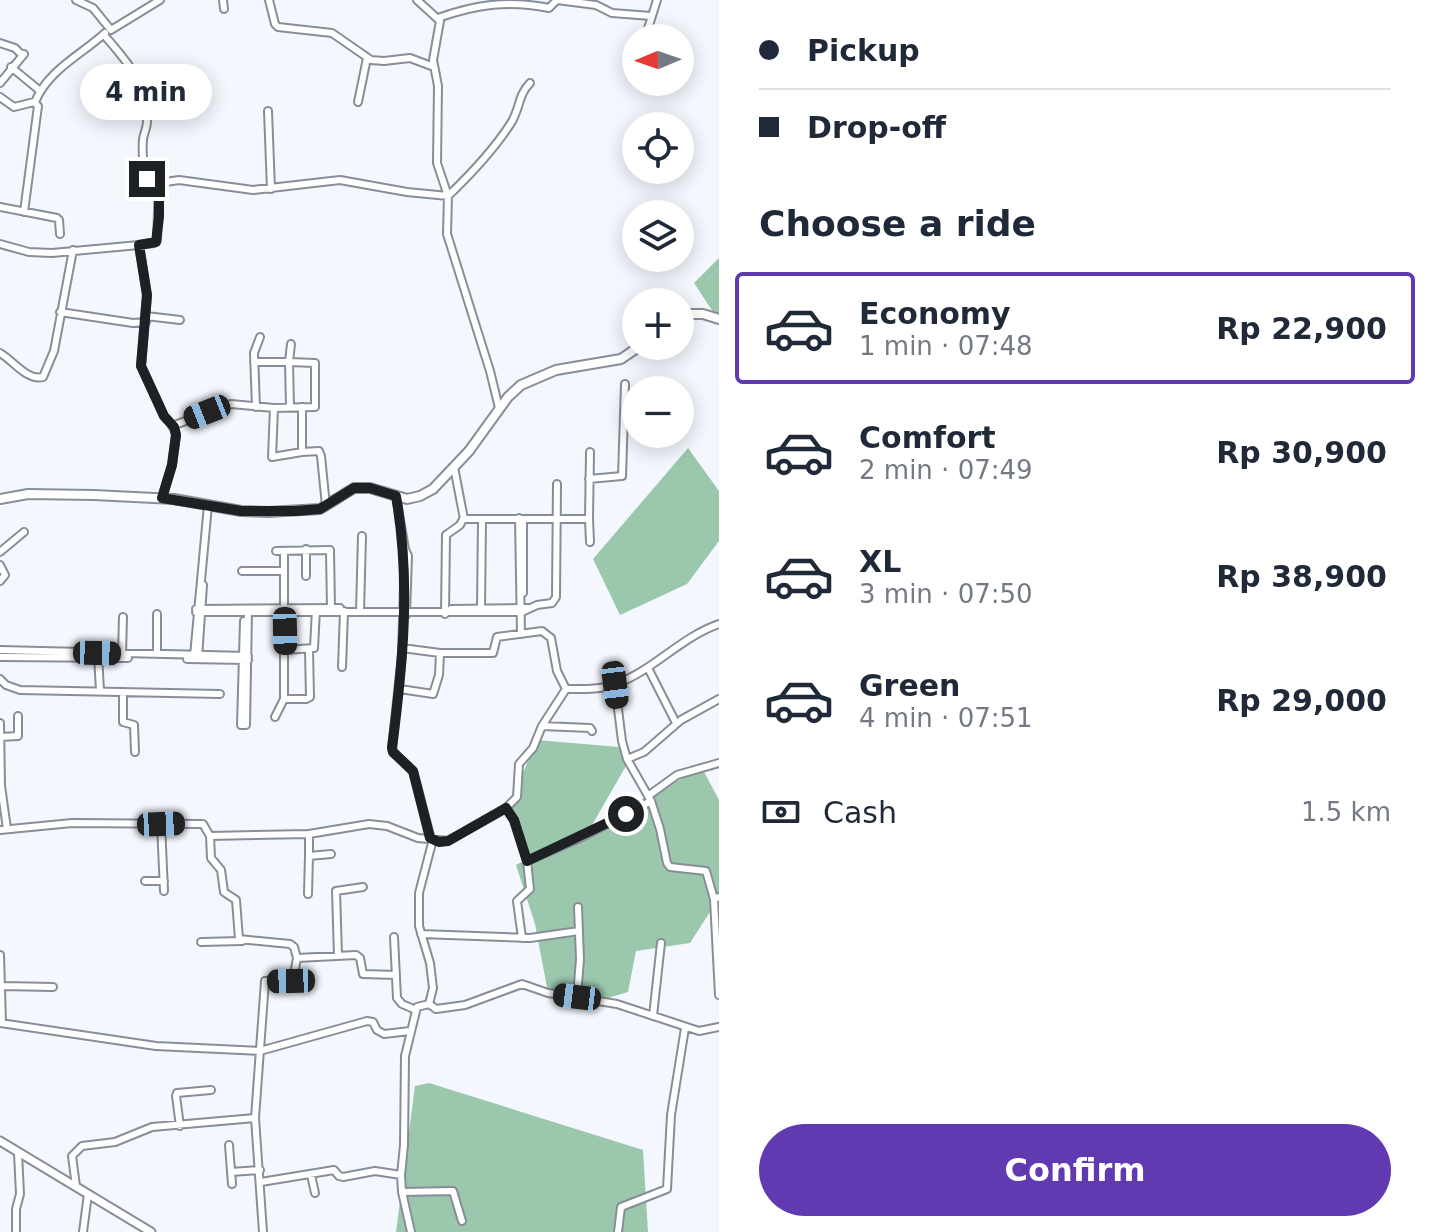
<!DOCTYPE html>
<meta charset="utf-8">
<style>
body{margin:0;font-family:"DejaVu Sans",sans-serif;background:#f6f6f7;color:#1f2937;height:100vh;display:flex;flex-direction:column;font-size:30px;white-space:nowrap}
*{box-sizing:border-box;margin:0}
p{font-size:26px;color:#747a83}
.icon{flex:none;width:44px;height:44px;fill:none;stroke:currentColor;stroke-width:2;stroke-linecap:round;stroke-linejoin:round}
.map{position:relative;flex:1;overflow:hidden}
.side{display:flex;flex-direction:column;background:#fff;width:712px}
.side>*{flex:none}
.top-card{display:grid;align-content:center;height:176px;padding:0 40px;background:#fff}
.needle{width:52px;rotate:268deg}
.buttons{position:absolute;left:622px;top:24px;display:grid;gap:16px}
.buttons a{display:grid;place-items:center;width:72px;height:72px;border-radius:50%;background:#fff;box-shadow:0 4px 20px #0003;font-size:40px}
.end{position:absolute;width:36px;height:36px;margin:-18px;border:10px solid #1e2124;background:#fff;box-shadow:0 0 0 4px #fff}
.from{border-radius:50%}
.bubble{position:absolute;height:56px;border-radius:28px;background:#fff;box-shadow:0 4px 20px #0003;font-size:26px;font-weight:700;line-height:56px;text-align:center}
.car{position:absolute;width:24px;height:48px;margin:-24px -12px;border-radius:10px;box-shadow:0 0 6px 2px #0007;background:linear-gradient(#222 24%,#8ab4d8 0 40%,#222 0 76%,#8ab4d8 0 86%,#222 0)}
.top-card b{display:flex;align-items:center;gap:28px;height:76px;font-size:30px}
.top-card b+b{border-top:2px solid #e0e1e3}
.top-card i{width:20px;height:20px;background:#1f2937}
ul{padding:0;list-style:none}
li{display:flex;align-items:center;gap:24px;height:112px;margin:0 16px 12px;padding:0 24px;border:4px solid transparent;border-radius:8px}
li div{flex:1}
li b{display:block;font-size:30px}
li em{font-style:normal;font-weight:700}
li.current{border-color:#613ab2}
li>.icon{width:72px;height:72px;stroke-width:1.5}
h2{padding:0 40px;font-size:36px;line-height:96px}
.pay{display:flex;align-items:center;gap:20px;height:88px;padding:0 40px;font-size:30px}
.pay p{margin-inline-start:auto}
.primary-button{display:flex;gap:16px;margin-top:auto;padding:16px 40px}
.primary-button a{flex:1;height:92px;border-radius:48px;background:#613ab2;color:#fff;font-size:32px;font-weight:700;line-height:92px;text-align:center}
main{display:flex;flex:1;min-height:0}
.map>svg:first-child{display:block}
.forest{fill:#9bc7ad}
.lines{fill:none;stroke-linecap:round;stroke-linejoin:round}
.minor-casing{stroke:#888e98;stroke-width:10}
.tertiary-casing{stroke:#888e98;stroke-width:11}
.secondary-casing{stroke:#888e98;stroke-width:12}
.minor{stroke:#fff;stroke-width:6}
.tertiary{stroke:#fff;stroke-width:7}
.secondary{stroke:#fff;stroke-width:8}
.route{stroke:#1e2124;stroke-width:10}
</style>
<main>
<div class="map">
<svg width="719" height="1232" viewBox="0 0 719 1232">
<rect width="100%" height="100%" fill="#f4f8fe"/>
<path class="forest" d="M719 258V321L694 283Z
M688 448 719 491V541L687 584 620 615 593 559Z
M537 740 619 747 626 766 592 825 702 768 719 800V898L690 943 636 951 628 992 598 1001 548 993 535 924 516 865 544 850 528 855 508 808Z
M429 1083 643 1150 648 1232H396L415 1086Z"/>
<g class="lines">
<defs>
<path id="minor" d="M76 0 93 8 111 30 160 0
M223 0 224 9
M269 0 275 24 278 27 332 33 371 60 384 61 410 58 434 67
M417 0 440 21 433 60 438 86 437 163 448 196 447 234 490 371 499 408
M557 0 596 5 612 13 651 16
M438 18C477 4 509 0 549 8L557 0
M104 35C129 64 145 80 147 121 147 128 144 133 143 139 142 151 143 172 149 182L159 183 157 240 154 243 139 245
M645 38 657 0
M0 43 15 48 22 55
M11 67 39 90
M0 83 24 54
M0 97 14 107 34 102 38 106 24 212
M35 102C48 70 81 55 105 33
M358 102 367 58
M268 111 271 189
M159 183 179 180 253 190 340 180 407 192 448 196C472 173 493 151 511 123 520 109 518 95 530 83
M0 207 57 218 59 220 60 234
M0 244 29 252 52 253 139 245 147 295 141 366 164 416 174 427 176 435 172 465 162 498
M60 312 133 323 146 322
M146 316 180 320
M0 353C14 361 27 381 43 377L54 351 73 250
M254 362H289L291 344
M256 407 254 353 260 337
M302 407V452L319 451 321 456 326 506
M274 408 272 457 302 452
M172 426 231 404 274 408 315 407V363L289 362 290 407
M454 467 464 519H589L590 452
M589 479 622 476 625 384
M396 496 405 549 408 556 406 615
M519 518 521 634
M589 519 590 542
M306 549V576
M405 549 402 655 392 748 393 752 413 771 432 843 419 893V926L430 963 433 988 429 1004 417 1007 405 1056 404 1145 401 1175 402 1192 411 1232
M276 551 330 550 331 609
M0 552 24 532
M0 565 5 575 0 581
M242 571H283
M523 593V519
M196 609 340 608
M451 609 528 608
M481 609 482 520
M196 612H522L537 605 552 603 556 597 557 484
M360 612 362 536
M445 614 446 535 460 525 463 519
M402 648 440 653H493L497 637 542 631 551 638 557 671 566 689C581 689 601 690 616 684 654 670 681 637 719 624
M0 650 248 656
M285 650 314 648 316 609
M122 654 123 617
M157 654V614
M98 655 100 691
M194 656 208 505
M0 657 128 658
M198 658 203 585
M187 659 248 660
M342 667 344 611
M648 668 676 723
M0 679 6 685 20 690 220 694
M615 685 622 741 627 759 651 801 660 829 667 863 670 867 706 871 714 899
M400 689 433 694 439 675 440 653
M123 692V722L134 725 135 752
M284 699H306L310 697 309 650
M275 717 284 699V551
M0 723 1 786 7 829
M241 725H246L248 611
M241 725 244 621
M542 726 590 728 592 731
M0 737 18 736V716
M627 759 644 752 681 720 719 699
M648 796 677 775 719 763
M506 808 517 797 519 764 533 748 542 726 566 689
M161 824 164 891
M0 830 72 823 203 824 210 836 211 858 221 870 224 892 236 900 239 939 290 944 294 947 297 958 356 955 360 958 363 974 396 975
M210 836 309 834
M331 854 309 856V834L369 824 387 826 418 838 448 841 506 808 514 820 527 861
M145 881H164
M308 894 309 856
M719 897 714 899 719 995
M421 934 530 938 579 931
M394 937 397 998 402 1004 416 1010 417 1007
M522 938 517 901 530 889 527 861 578 839 651 801
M201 942 242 941
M0 955 2 1023
M338 956 336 891 363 887
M2 986 53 987
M577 997 580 959 578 907
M429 1004 436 1009 465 1005 522 984 548 993 617 1004 699 1031 719 1027
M653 1016 661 943
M0 1023 156 1046 260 1051 367 1021 373 1022 377 1030 384 1034 410 1031
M255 1118 265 981 293 980 297 958
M180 1126 176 1096 177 1093 211 1090
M229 1145 232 1184
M231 1172 260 1170
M311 1175 315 1193
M261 1182 334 1170 339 1176 343 1177 375 1171 401 1175
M76 1186 72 1156 82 1146 115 1142 152 1127 255 1118 263 1232
M402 1192 453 1191 462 1221
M16 1232V1209L20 1194 18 1153
M83 1232 88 1194
M618 1232 621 1207 667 1189 671 1115 685 1028"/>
<path id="tertiary" d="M0 1141 151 1232"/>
<path id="secondary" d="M680 314H703L719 319
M0 499 28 494 94 495 174 499 241 511 268 512 320 509 354 488H370L407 499 420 496 433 489 469 451 508 397 521 385 556 370 621 359 640 346"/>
</defs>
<use href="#minor" class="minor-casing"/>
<use href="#tertiary" class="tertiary-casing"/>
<use href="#secondary" class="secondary-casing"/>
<use href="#minor" class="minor"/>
<use href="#tertiary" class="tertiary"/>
<use href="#secondary" class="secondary"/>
</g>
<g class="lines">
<path class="route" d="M147 179 159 183V217L156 242 139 245 147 295 141 366 164 416 174 427 176 435 172 465 162 498 241 511H296L320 509 354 488H370L396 496C411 582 403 663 392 748L393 752 413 771 430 838 439 842 448 841 506 808 514 820 527 861 626 814"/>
</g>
</svg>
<div class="buttons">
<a><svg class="needle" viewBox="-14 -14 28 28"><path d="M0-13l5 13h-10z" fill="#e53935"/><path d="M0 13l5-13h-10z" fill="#747a83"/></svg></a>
<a><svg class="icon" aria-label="locate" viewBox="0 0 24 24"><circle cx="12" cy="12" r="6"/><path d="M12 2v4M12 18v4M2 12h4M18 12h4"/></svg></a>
<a><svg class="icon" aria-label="layers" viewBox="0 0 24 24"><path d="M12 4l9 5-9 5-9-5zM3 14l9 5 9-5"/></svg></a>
<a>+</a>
<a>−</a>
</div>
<i class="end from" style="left:626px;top:814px"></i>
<i class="end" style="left:147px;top:179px"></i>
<div class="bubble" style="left:80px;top:64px;width:132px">4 min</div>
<i class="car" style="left:207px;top:412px;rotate:248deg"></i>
<i class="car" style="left:285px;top:631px;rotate:179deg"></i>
<i class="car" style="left:97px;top:653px;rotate:91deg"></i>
<i class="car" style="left:615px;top:685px;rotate:173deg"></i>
<i class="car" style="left:161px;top:824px;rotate:88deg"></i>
<i class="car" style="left:291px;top:981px;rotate:269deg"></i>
<i class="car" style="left:577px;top:997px;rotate:277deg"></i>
</div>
<section class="side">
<div class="top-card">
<b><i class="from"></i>Pickup</b>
<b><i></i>Drop-off</b>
</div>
<h2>Choose a ride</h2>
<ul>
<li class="current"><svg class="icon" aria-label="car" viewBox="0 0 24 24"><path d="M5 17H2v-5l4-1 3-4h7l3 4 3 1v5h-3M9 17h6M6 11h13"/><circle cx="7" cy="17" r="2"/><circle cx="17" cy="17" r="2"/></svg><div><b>Economy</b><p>1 min · 07:48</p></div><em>Rp 22,900</em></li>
<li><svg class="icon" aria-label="car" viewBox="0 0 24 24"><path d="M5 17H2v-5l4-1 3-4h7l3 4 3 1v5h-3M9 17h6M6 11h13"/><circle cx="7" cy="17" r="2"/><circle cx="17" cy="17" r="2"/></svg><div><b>Comfort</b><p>2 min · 07:49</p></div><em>Rp 30,900</em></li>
<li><svg class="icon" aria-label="car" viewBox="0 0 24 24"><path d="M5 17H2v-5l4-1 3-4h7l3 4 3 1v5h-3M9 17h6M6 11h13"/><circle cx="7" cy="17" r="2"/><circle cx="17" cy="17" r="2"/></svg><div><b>XL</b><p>3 min · 07:50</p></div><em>Rp 38,900</em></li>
<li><svg class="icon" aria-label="car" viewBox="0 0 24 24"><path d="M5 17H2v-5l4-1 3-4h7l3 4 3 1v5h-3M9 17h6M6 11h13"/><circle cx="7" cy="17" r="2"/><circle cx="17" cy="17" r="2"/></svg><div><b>Green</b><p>4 min · 07:51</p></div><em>Rp 29,000</em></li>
</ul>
<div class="pay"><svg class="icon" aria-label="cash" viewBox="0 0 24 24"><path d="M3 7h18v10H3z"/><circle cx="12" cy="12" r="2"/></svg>Cash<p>1.5 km</p></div>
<div class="primary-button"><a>Confirm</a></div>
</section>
</main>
